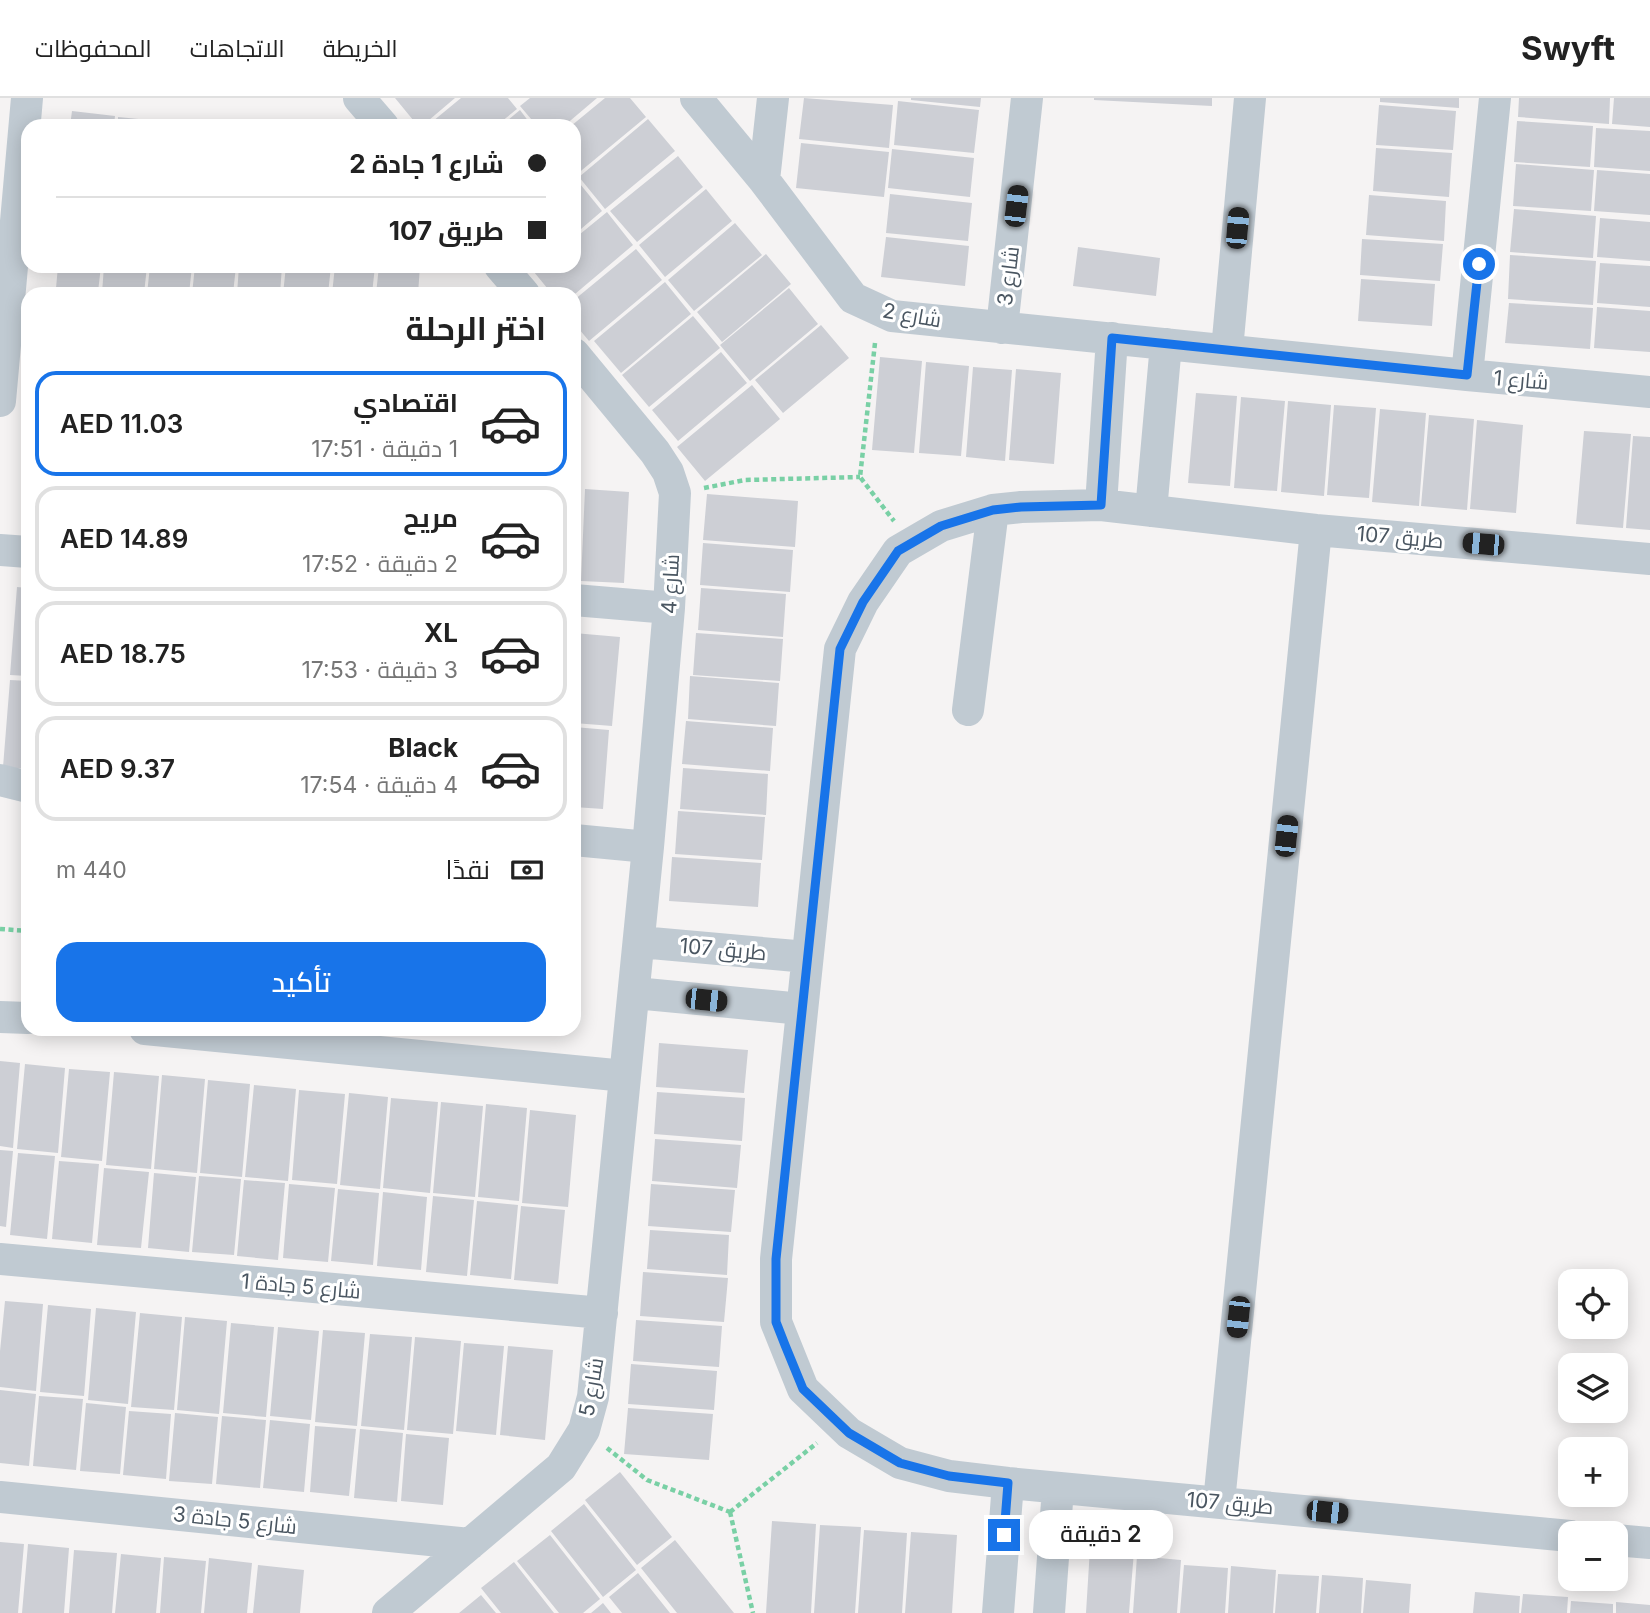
<!DOCTYPE html>
<html lang="ar">
<meta charset="utf-8">
<style>
body{margin:0;font-family:Inter,Cairo,sans-serif;background:#f2f2f2;color:#222;direction:rtl;height:100vh;display:flex;flex-direction:column;font-size:26px;white-space:nowrap}
*{box-sizing:border-box;margin:0}
p{font-size:23px;color:#767676}
.icon{flex:none;width:38px;height:38px;fill:none;stroke:currentColor;stroke-width:2;stroke-linecap:round;stroke-linejoin:round}
.map{position:relative;flex:1;overflow:hidden;direction:ltr}
.panel{position:absolute;left:21px;top:189px;width:560px;height:749px;display:flex;flex-direction:column;background:#fff;border-radius:21px;box-shadow:0 4px 18px #0003;direction:rtl}
.panel>*{flex:none}
.guide{position:absolute;left:21px;top:21px;width:560px;height:154px;border-radius:21px;box-shadow:0 4px 18px #0003;direction:rtl;display:grid;align-content:center;height:154px;padding:0 35px;background:#fff}
.controls{position:absolute;left:1558px;top:1171px;display:grid;gap:14px}
.controls a{display:grid;place-items:center;width:70px;height:70px;border-radius:14px;background:#fff;box-shadow:0 4px 18px #0003;font-size:35px}
.end{position:absolute;width:32px;height:32px;margin:-16px;border:9px solid #1874e9;background:#fff;box-shadow:0 0 0 4px #fff}
.from{border-radius:50%}
.bubble{position:absolute;height:49px;border-radius:21px;background:#fff;box-shadow:0 4px 18px #0003;font-size:23px;font-weight:600;line-height:49px;text-align:center;direction:rtl}
.car{position:absolute;width:21px;height:42px;margin:-21px -10px;border-radius:9px;box-shadow:0 0 5px 2px #0007;background:linear-gradient(#222 24%,#8ab4d8 0 40%,#222 0 76%,#8ab4d8 0 86%,#222 0)}
.guide b{display:flex;align-items:center;gap:24px;height:66px;font-size:26px}
.guide b+b{border-top:2px solid #e0e0e0}
.guide i{width:18px;height:18px;background:#222}
ul{padding:0;list-style:none}
li{display:flex;align-items:center;gap:21px;height:105px;margin:0 14px 10px;padding:0 21px;border:4px solid #e0e0e0;border-radius:21px}
li div{flex:1}
li b{display:block;font-size:26px}
li em{font-style:normal;font-weight:600}
li.active{border-color:#1874e9}
li>.icon{width:63px;height:63px;stroke-width:1.5}
h2{padding:0 35px;font-size:32px;line-height:84px}
.pay{display:flex;align-items:center;gap:18px;height:77px;padding:0 35px;font-size:26px}
.pay p{margin-inline-start:auto}
.action{display:flex;gap:14px;margin-top:auto;padding:14px 35px}
.action a{flex:1;height:80px;border-radius:21px;background:#1874e9;color:#fff;font-size:28px;font-weight:600;line-height:80px;text-align:center}
header{display:flex;align-items:center;gap:42px;box-sizing:border-box;height:98px;padding:0 35px;background:#fff;border-bottom:2px solid #e0e0e0}
header strong{font-size:33px}
nav{display:flex;gap:38px;margin-inline-start:auto;font-size:24px}
.map>svg:first-child{display:block}
.building{fill:#cdcfd5}
.lines{fill:none;stroke-linecap:round;stroke-linejoin:round}
.path{stroke:#79d0a5;stroke-width:4.5;stroke-dasharray:5 3.5;stroke-linecap:butt}
.minor{stroke:#c0cad2;stroke-width:32}
.route{stroke:#1874e9;stroke-width:9}
.labels{text-anchor:middle;dominant-baseline:central;stroke-width:6;stroke-linejoin:round;paint-order:stroke}
.street-label{font-size:21px;fill:#4a5661;stroke:#fff}
</style>
<header>
<strong>Swyft</strong>
<nav><a>الخريطة</a><a>الاتجاهات</a><a>المحفوظات</a></nav>
</header>
<div class="map">
<svg width="1650" height="1515" viewBox="0 0 1650 1515">
<rect width="100%" height="100%" fill="#f5f3f3"/>
<path class="building" d="M395 0H455L422 28H418Z
M461 0H508L517 11 496 28H427Z
M530 0H597L564 28H537L520 8Z
M605 0H630L646 19 576 77 574 75V28H571Z
M804 0 893 7 889 50 799 41Z
M911 0H981L980 9 911 2Z
M1094 0H1212V8L1094 2Z
M1380 0H1459V10L1380 4Z
M1519 0H1610L1609 26 1518 19Z
M1614 0H1650V29L1612 26Z
M898 3 979 12 974 55 894 47Z
M1379 7 1456 13 1453 52 1376 47Z
M520 12 532 28H501Z
M72 13 115 18 114 28H70Z
M118 19 159 23 158 28H118Z
M648 21 675 53 605 111 579 79Z
M1517 23 1593 28 1590 69 1514 64Z
M162 24 188 26V28H162Z
M1596 30 1650 33V73L1594 69Z
M801 45 889 54 884 99 796 90Z
M1376 50 1452 55 1449 99 1373 93Z
M892 51 974 60 970 99 888 90Z
M678 58 703 89 637 144 610 113Z
M1516 66 1594 72 1591 113 1513 108Z
M1597 72 1650 76V117L1594 113Z
M576 81 602 113 574 137V83Z
M706 91 732 123 665 179 639 147Z
M890 96 972 105 968 143 886 135Z
M1369 97 1446 103 1444 143 1366 137Z
M1514 111 1596 118 1593 160 1510 154Z
M607 114 633 147 575 196H552L534 174 542 168H574V141Z
M1600 120 1650 124V163L1597 159Z
M735 125 762 157 694 213 668 182Z
M886 139 969 148 965 188 881 179Z
M1362 141 1443 146 1440 183 1360 177Z
M1078 149 1160 160 1156 198 1073 188Z
M636 151 662 182 589 243 574 225V202Z
M766 156 791 186 722 244 697 214Z
M1510 157 1596 163 1593 207 1508 201Z
M1600 165 1650 168V209L1597 205Z
M58 168H101L98 194 56 190Z
M104 168H147L144 196 102 195Z
M150 168H192L189 196H147Z
M195 168H236L233 196H192Z
M239 168H282L280 196H237Z
M286 168H331L328 196H283Z
M335 168H375L372 196H332Z
M379 168H420L418 196H376Z
M1361 181 1435 186 1432 228 1358 223Z
M665 184 691 216 621 275 594 243Z
M789 190 818 226 750 283 720 247Z
M1509 205 1593 210 1590 251 1505 245Z
M1597 209 1650 213V254L1594 250Z
M693 218 720 250 649 309 622 277Z
M821 227 849 260 783 315 755 282Z
M721 254 747 285 678 343 652 312Z
M880 259 922 263 914 355 872 352Z
M926 264 969 268 961 358 919 355Z
M973 269 1012 272 1005 363 966 359Z
M1016 271 1061 275 1054 366 1009 362Z
M752 287 780 321 705 383 677 349Z
M1196 295 1237 298 1230 388 1188 385Z
M1241 299 1285 303 1277 393 1234 390Z
M1288 303 1331 307 1324 398 1281 394Z
M1334 307 1376 310 1369 400 1327 397Z
M1380 311 1426 315 1419 408 1372 404Z
M1429 317 1474 321 1467 412 1421 408Z
M1477 322 1523 327 1516 415 1470 411Z
M1584 333 1631 336 1623 430 1576 426Z
M1633 338 1650 339V432L1626 430Z
M585 391 629 394 624 485 581 483Z
M574 392H581L577 480H574Z
M707 396 798 403 795 449 703 442Z
M703 445 793 452 790 494 700 487Z
M17 489 28 490V578L10 577Z
M701 490 786 496 783 539 698 532Z
M574 535 620 539 612 628 574 625Z
M696 535 783 541 780 583 693 577Z
M690 578 779 585 776 628 688 621Z
M10 582 28 583V671L3 669Z
M686 623 773 630 770 673 682 666Z
M574 629 609 632 603 711 574 709Z
M683 670 768 676 766 717 680 711Z
M678 713 765 719 762 762 675 756Z
M672 759 761 765 758 809 669 803Z
M659 945 748 952 744 995 656 989Z
M0 963 20 965 13 1050 0 1048Z
M25 966 65 970 58 1055 17 1051Z
M69 971 110 974 102 1063 61 1059Z
M114 974 159 978 151 1071 106 1067Z
M162 977 205 981 197 1075 154 1071Z
M208 982 250 986 242 1079 200 1075Z
M254 987 296 991 288 1083 245 1079Z
M299 992 345 996 337 1086 292 1082Z
M657 994 745 1000 742 1043 654 1036Z
M349 995 388 999 380 1091 340 1087Z
M391 1000 438 1004 430 1095 383 1090Z
M441 1004 483 1008 475 1099 433 1095Z
M486 1006 527 1010 519 1103 478 1099Z
M530 1012 576 1017 568 1109 522 1105Z
M655 1041 741 1047 737 1090 652 1083Z
M0 1052 13 1053 6 1129 0 1128Z
M18 1055 55 1058 47 1141 10 1137Z
M59 1063 99 1066 92 1145 52 1141Z
M104 1070 149 1074 141 1150 97 1147Z
M154 1075 196 1079 189 1154 148 1150Z
M199 1078 241 1081 234 1157 192 1154Z
M244 1082 285 1085 278 1162 237 1158Z
M289 1086 335 1090 328 1164 283 1160Z
M651 1086 735 1092 731 1134 648 1128Z
M338 1091 379 1095 373 1167 331 1163Z
M383 1094 427 1099 421 1172 377 1168Z
M433 1098 474 1102 467 1178 426 1174Z
M477 1103 518 1107 511 1181 470 1177Z
M521 1108 565 1112 558 1186 514 1182Z
M650 1132 729 1137 727 1177 647 1171Z
M643 1174 728 1180 724 1224 640 1218Z
M5 1203 43 1206 36 1293 0 1289V1253Z
M48 1207 91 1211 84 1298 40 1294Z
M96 1210 136 1214 128 1306 88 1302Z
M140 1215 182 1219 174 1312 131 1309Z
M185 1219 227 1223 219 1316 177 1312Z
M636 1222 722 1228 719 1269 633 1263Z
M231 1225 274 1229 266 1319 223 1315Z
M278 1229 319 1233 311 1322 270 1318Z
M323 1232 365 1235 357 1328 315 1324Z
M370 1236 412 1239 404 1332 361 1328Z
M415 1239 461 1243 453 1336 407 1332Z
M464 1245 504 1248 496 1337 456 1333Z
M508 1248 553 1252 545 1342 500 1337Z
M631 1266 717 1273 714 1312 628 1306Z
M0 1292 36 1296 29 1368 0 1365Z
M39 1298 83 1301 76 1372 33 1368Z
M86 1305 126 1309 120 1376 80 1373Z
M628 1310 713 1316 709 1362 624 1356Z
M129 1313 171 1316 166 1381 123 1377Z
M175 1315 218 1319 212 1386 169 1383Z
M222 1318 266 1322 260 1390 216 1386Z
M270 1322 310 1326 304 1394 263 1390Z
M315 1328 356 1331 349 1398 310 1394Z
M360 1331 403 1335 397 1404 354 1400Z
M406 1336 449 1340 443 1407 401 1403Z
M620 1374 672 1439 637 1467 585 1402Z
M584 1406 636 1472 603 1499 551 1433Z
M772 1423 816 1426 811 1515H766Z
M820 1427 861 1429 855 1515H814Z
M864 1432 907 1435 902 1515H858Z
M911 1434 957 1437 952 1515H905Z
M550 1437 600 1501 583 1515H559L517 1463Z
M675 1442 734 1515H677L641 1470Z
M0 1444 24 1446 18 1515H0Z
M28 1446 69 1450 64 1515H22Z
M1090 1450 1134 1453 1129 1515H1086Z
M74 1452 117 1455 112 1515H69Z
M121 1456 161 1460 156 1515H115Z
M1137 1458 1181 1462 1177 1515H1133Z
M164 1459 206 1463 201 1515H160Z
M209 1460 252 1465 247 1515H204Z
M514 1464 554 1515H501L481 1490Z
M258 1467 304 1472 300 1515H253Z
M1184 1467 1228 1470 1225 1515H1180Z
M1231 1468 1276 1472 1273 1515H1228Z
M638 1475 670 1515H622L609 1499Z
M1278 1476 1319 1478 1316 1515H1275Z
M1322 1477 1363 1480 1361 1515H1319Z
M1366 1482 1411 1486 1409 1515H1363Z
M1475 1494 1520 1498 1519 1515H1473Z
M1523 1496 1568 1499 1567 1515H1521Z
M481 1497 496 1515H459Z
M1571 1503 1613 1506V1515H1570Z
M1616 1504 1650 1507V1515H1616Z
M603 1505 611 1515H591Z"/>
<g class="lines">
<path class="path" d="M875 245 860 379 894 423
M704 390 745 382 860 379
M0 831 28 833
M607 1350 647 1382 730 1414
M730 1414 817 1345
M730 1414 753 1515"/>
<path class="minor" d="M359 0 383 28
M696 0 764 82 853 200 892 218 1467 277 1650 294
M764 82 773 0
M500 168 524 196
M1002 230 1027 0
M1227 252 1250 0
M1467 277 1495 0
M0 303 27 0
M1101 407 1112 240
M1151 413 1166 246
M0 452 28 454
M574 502 669 510
M968 612 993 412
M0 682 28 689
M574 742 648 749
M640 844 807 859
M635 895 802 911
M0 919 28 920
M145 931 625 978
M0 1161 602 1215
M0 1399 470 1446
M1219 1404 1316 432
M1570 1438 1008 1385 949 1378 900 1365 849 1335 803 1291 776 1224V1161L840 551 863 504 898 453 941 428 993 412 1021 409 1101 407 1316 432 1650 461
M1615 1442 1650 1445
M388 1515 561 1369 584 1332 593 1299 648 749 669 510 675 395 668 374 655 354 574 256
M998 1515 1008 1385
M1049 1515 1058 1390"/>
</g>
<g class="lines">
<path class="route" d="M1004 1437 1008 1385 949 1378 900 1365 849 1335 803 1291 785 1247 776 1224V1161L840 551 863 504 898 453 941 428 993 412 1021 409 1101 407 1112 240 1467 277 1479 166"/>
</g>
<g class="labels">
<g class="street-label">
<text transform="translate(1008 178) rotate(-83)">شارع 3</text>
<text transform="translate(912 217) rotate(10)">شارع 2</text>
<text transform="translate(1521 282) rotate(5)">شارع 1</text>
<text transform="translate(1400 439) rotate(5)">طريق 107</text>
<text transform="translate(670 486) rotate(-87)">شارع 4</text>
<text transform="translate(723 851) rotate(5)">طريق 107</text>
<text transform="translate(301 1188) rotate(5)">شارع 5 جادة 1</text>
<text transform="translate(591 1289) rotate(-80)">شارع 5</text>
<text transform="translate(1230 1405) rotate(5)">طريق 107</text>
<text transform="translate(235 1422) rotate(6)">شارع 5 جادة 3</text>
</g>
</g>
</svg>
<div class="controls">
<a><svg class="icon" aria-label="locate" viewBox="0 0 24 24"><circle cx="12" cy="12" r="6"/><path d="M12 2v4M12 18v4M2 12h4M18 12h4"/></svg></a>
<a><svg class="icon" aria-label="layers" viewBox="0 0 24 24"><path d="M12 4l9 5-9 5-9-5zM3 14l9 5 9-5"/></svg></a>
<a>+</a>
<a>−</a>
</div>
<i class="end from" style="left:1479px;top:166px"></i>
<i class="end" style="left:1004px;top:1437px"></i>
<div class="bubble" style="left:1029px;top:1412px;width:144px">2 دقيقة</div>
<i class="car" style="left:1016px;top:108px;rotate:7deg"></i>
<i class="car" style="left:1237px;top:130px;rotate:5deg"></i>
<i class="car" style="left:1483px;top:446px;rotate:275deg"></i>
<i class="car" style="left:1286px;top:738px;rotate:6deg"></i>
<i class="car" style="left:706px;top:902px;rotate:96deg"></i>
<i class="car" style="left:1238px;top:1219px;rotate:186deg"></i>
<i class="car" style="left:1327px;top:1414px;rotate:96deg"></i>
<div class="guide">
<b><i class="from"></i>شارع 1 جادة 2</b>
<b><i></i>طريق 107</b>
</div>
<section class="panel">
<h2>اختر الرحلة</h2>
<ul>
<li class="active"><svg class="icon" aria-label="car" viewBox="0 0 24 24"><path d="M5 17H2v-5l4-1 3-4h7l3 4 3 1v5h-3M9 17h6M6 11h13"/><circle cx="7" cy="17" r="2"/><circle cx="17" cy="17" r="2"/></svg><div><b>اقتصادي</b><p>1 دقيقة · 17:51</p></div><em>AED 11.03</em></li>
<li><svg class="icon" aria-label="car" viewBox="0 0 24 24"><path d="M5 17H2v-5l4-1 3-4h7l3 4 3 1v5h-3M9 17h6M6 11h13"/><circle cx="7" cy="17" r="2"/><circle cx="17" cy="17" r="2"/></svg><div><b>مريح</b><p>2 دقيقة · 17:52</p></div><em>AED 14.89</em></li>
<li><svg class="icon" aria-label="car" viewBox="0 0 24 24"><path d="M5 17H2v-5l4-1 3-4h7l3 4 3 1v5h-3M9 17h6M6 11h13"/><circle cx="7" cy="17" r="2"/><circle cx="17" cy="17" r="2"/></svg><div><b>XL</b><p>3 دقيقة · 17:53</p></div><em>AED 18.75</em></li>
<li><svg class="icon" aria-label="car" viewBox="0 0 24 24"><path d="M5 17H2v-5l4-1 3-4h7l3 4 3 1v5h-3M9 17h6M6 11h13"/><circle cx="7" cy="17" r="2"/><circle cx="17" cy="17" r="2"/></svg><div><b>Black</b><p>4 دقيقة · 17:54</p></div><em>AED 9.37</em></li>
</ul>
<div class="pay"><svg class="icon" aria-label="cash" viewBox="0 0 24 24"><path d="M3 7h18v10H3z"/><circle cx="12" cy="12" r="2"/></svg>نقدًا<p>440 m</p></div>
<div class="action"><a>تأكيد</a></div>
</section>
</div>
